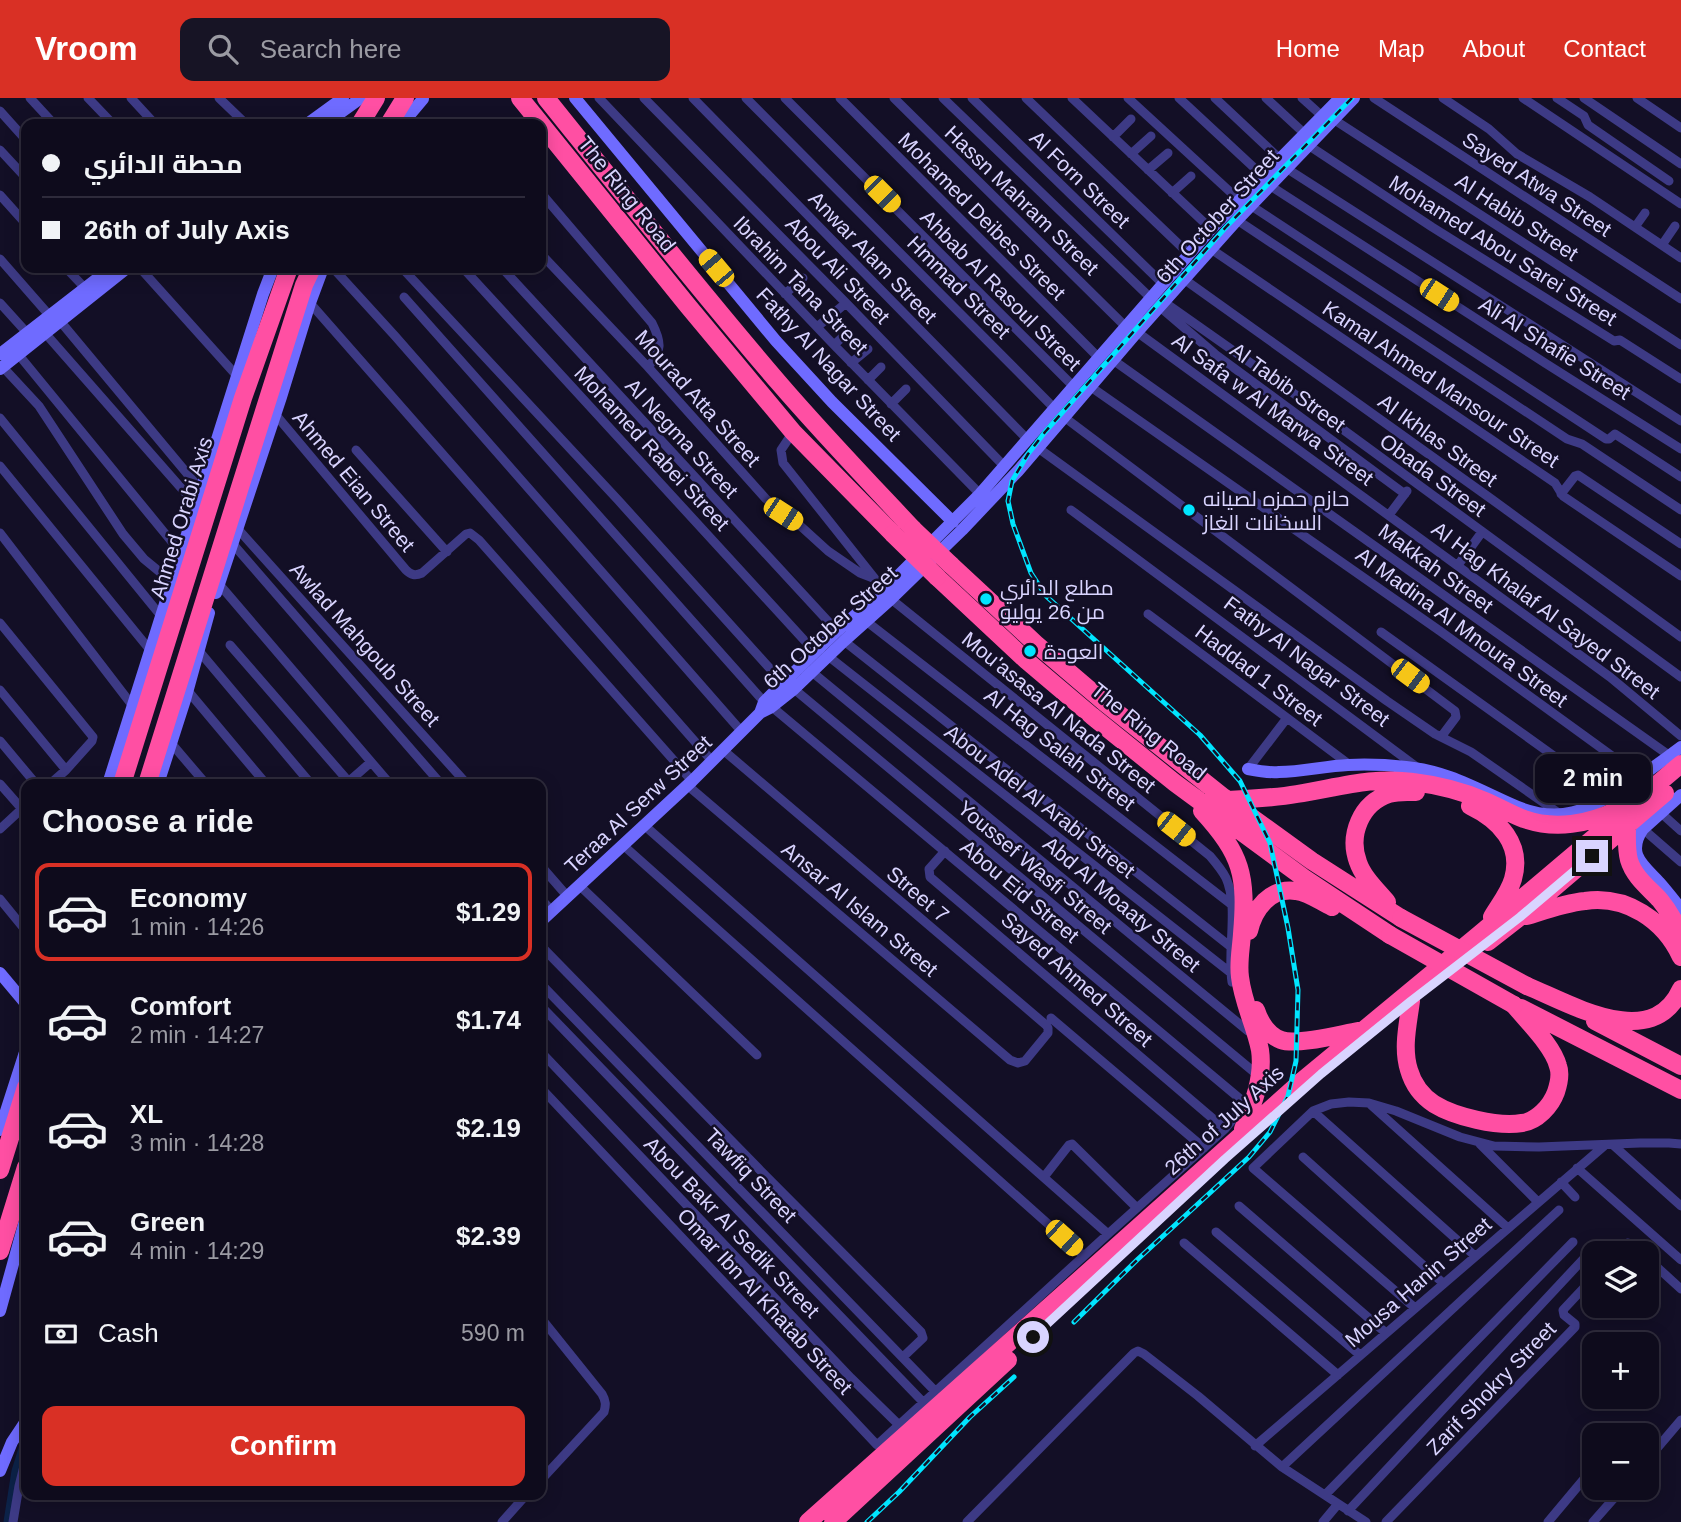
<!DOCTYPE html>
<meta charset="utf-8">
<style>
body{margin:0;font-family:Helvetica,Cairo,sans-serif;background:#171425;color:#f1f3f6;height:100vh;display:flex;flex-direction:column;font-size:26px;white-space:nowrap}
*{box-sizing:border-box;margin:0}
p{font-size:23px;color:#9b9ba3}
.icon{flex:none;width:38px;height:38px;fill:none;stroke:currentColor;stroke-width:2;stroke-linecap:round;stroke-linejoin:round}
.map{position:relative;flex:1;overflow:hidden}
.side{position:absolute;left:21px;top:681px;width:525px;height:721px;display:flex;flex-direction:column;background:#0e0b1c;border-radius:14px;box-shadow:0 4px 18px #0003,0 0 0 2px #2e2b3b}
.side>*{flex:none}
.banner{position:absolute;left:21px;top:21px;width:525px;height:154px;border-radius:14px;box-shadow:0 4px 18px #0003,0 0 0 2px #2e2b3b;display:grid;align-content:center;height:154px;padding:0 21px;background:#0e0b1c}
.buttons{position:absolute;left:1582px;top:1143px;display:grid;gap:14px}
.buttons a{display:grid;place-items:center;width:77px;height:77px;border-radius:14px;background:#0e0b1c;box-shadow:0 4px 18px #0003,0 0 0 2px #2e2b3b;font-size:35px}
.end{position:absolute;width:32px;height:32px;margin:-16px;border:9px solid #d9d4ff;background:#111;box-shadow:0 0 0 4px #111}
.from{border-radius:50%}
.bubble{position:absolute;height:49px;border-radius:14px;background:#0e0b1c;box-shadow:0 4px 18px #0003,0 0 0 2px #2e2b3b;font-size:23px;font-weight:700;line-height:49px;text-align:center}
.car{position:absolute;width:21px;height:42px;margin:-21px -10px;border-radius:9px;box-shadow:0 0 5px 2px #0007;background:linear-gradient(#f5c518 24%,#345 0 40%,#f5c518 0 76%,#345 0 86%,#f5c518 0)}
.banner b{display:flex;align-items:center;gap:24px;height:66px;font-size:26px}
.banner b+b{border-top:2px solid #2e2b3b}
.banner i{width:18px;height:18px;background:#f1f3f6}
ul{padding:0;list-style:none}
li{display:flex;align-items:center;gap:21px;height:98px;margin:0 14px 10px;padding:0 7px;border:4px solid transparent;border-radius:14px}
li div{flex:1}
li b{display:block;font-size:26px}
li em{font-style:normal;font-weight:700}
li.current{border-color:#d93025}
li>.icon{width:63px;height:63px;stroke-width:1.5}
h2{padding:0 21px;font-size:32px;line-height:84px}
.pay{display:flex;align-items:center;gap:18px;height:77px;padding:0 21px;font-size:26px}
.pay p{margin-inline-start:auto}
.action{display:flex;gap:14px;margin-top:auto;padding:14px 21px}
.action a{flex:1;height:80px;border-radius:14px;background:#d93025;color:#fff;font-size:28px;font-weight:700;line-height:80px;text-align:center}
header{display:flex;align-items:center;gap:42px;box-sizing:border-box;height:98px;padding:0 35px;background:#d93025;color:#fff}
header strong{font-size:33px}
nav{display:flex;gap:38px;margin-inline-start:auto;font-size:24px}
.search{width:490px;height:63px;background:#171425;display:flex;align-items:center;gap:18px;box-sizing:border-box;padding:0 24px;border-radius:14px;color:#9b9ba3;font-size:26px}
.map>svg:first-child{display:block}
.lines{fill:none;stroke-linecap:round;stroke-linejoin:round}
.canal{stroke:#0c2248;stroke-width:9}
.street{stroke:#3d3a85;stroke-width:9}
.secondary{stroke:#6f6bff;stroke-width:12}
.highway{stroke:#ff4fa3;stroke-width:18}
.rail-casing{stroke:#00e5ff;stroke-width:5}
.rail{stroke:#130f26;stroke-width:2.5;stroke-dasharray:8;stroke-linecap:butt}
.highway-bridge{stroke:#ff4fa3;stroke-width:18}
.route{stroke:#d9d4ff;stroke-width:9}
.poi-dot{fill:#00e5ff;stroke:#130f26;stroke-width:2.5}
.labels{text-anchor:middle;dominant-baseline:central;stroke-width:5;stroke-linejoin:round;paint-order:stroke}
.street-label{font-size:21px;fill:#d9d4ff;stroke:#130f26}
.poi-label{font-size:21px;fill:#d9d4ff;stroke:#130f26;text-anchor:start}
</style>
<header>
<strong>Vroom</strong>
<div class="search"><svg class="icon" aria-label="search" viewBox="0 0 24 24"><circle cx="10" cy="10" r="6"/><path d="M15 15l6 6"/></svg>Search here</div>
<nav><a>Home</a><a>Map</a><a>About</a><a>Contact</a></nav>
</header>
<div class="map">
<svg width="1681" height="1424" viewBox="0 0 1681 1424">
<rect width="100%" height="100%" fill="#130f26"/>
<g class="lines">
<path class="canal" d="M8 1424 16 1373 26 1341"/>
<path class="street" d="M30 0 54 26
M88 0 113 26
M131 0 155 26
M219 0 246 26
M599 0 834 247 980 396
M644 0 846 205 1005 369
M693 0 1028 342
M746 0 1060 316 1455 613 1456 619 1441 639
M785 0 1074 289
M840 0 1099 260
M894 0 1126 229
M943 0 1160 209 1215 256 1405 396
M972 0 1163 186
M1026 0 1189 156
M1072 0 1211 131
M1128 0 1239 102
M1179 0 1263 78
M1215 0 1280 61
M1266 0 1305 36
M1302 0 1322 18
M1374 0 1681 201
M1443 0 1489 31 1517 56 1590 99 1681 160
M1523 0 1681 106
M1557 0 1584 18 1588 27 1669 83
M1584 0 1681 66
M1637 0 1681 30
M0 13 26 42
M1333 21 1681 247
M1113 39 1131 21
M1308 47 1432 129 1614 243 1620 242 1681 281
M0 52 26 80
M1131 56 1151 38
M1286 70 1681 323
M1148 72 1168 55
M1269 87 1545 265 1681 351
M541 95 652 225C662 245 662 253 648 269
M1172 95 1191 78
M0 97 26 126
M1250 107 1606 341H1609L1615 336 1681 379
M1237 122 1567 341 1582 346 1681 412
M1635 129 1645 115
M1662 147 1675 128
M1211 151 1555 385 1563 398 1681 478
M541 156 648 269 766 401 795 423 828 453 860 475 873 480
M0 161 49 217
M66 170 84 189
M140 170 237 278
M333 170 395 238 742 634
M402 170 618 402 783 585
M463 170 815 554
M502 170 837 533
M1181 179 1490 400 1681 539
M785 196 803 180
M404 199 766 606
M1164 204 1289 292 1681 579
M0 205 28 236
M310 205 712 663
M60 223 200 391
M817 229 846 205
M1137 234 1610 579 1681 638
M45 235 196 407
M834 247 848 234
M18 256 181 455
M1113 262 1670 658
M851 265 868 251
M1 267 39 308 123 436 144 461 172 484
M868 282 881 269
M1091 289 1440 533 1641 679
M891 306 906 291
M275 316 406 472C411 477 415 478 422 475L466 436 470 435 479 442 692 683
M0 320 161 518
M793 334 781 352 783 365 891 501 1210 758C1216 765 1222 772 1226 780 1239 809 1227 852 1232 884
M1038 350 1387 603 1435 636 1471 654 1560 716
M356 352 447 454
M0 368 150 552
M1561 396 1575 378 1578 377 1681 446
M1071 412 1418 670
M1389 417 1407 393
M237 430 467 686
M0 435 132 607
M232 445 441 686
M1458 467 1482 434
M219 486 390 686
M1148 516 1350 667
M866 523 1232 807
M0 525 93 639 92 643 66 672 50 686
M1381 534 1611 699
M844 543 1231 849
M230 547 349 684
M199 553 311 686
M828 558 1231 875
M812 574 1248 933
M794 591 1254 974
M0 592 66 672
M188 593 266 686
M772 609 1245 1005
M0 643 36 686
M171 645 206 686
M1248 671 1287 620
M0 686 22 711
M346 686 371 664
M687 687 1010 962 1018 965 1025 963 1048 935V930L1046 927 723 652
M1661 715 1681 733
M645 728 1108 1136
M0 731 26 707
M1643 731 1681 764
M624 748 1084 1158
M945 753 929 771 930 779 1225 1031
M541 768 568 799
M580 788 757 957
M0 801 26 833
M541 801 552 813
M541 848 758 1070 921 1234 923 1240 903 1259
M541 886 935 1293
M541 908 923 1304
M1051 920 1204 1050
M541 954 851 1280 899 1327
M541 990 877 1347 1108 1136 1225 1031 1239 1014 1246 1002
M1371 1007 1508 1130
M1313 1013 1475 1158
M1480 1046 1538 1104
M1613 1047 1681 1108
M1303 1059 1443 1185
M1577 1070 1681 1162
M1044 1079 1069 1047 1072 1046 1137 1110
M1561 1084 1575 1099
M1239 1108 1386 1235
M1216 1134 1360 1257
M1184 1145 1338 1277
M1618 1155 1628 1145 1632 1146 1641 1155
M1647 1160 1681 1191
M1415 1210 1253 1070 1313 1013 1331 1006 1349 1004 1369 1005 1396 1013 1460 1039 1494 1048 1539 1049 1640 1045H1669L1681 1046
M541 1220 602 1296C606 1303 606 1307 604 1314L541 1382
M1255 1348 1604 1048
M1647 1362 1681 1322
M1282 1369 1559 1112
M1325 1397 1573 1144
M1348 1413 1589 1155
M13 1424 19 1388 26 1360
M502 1424 527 1396
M967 1424 1134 1255 1138 1253 1144 1256 1198 1298 1282 1369 1366 1424
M1323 1424 1338 1406
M1386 1424 1575 1229V1226L1564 1217 1563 1212 1594 1179
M1548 1424 1594 1369
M1593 1424 1623 1390"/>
<path class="secondary" d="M575 0 776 243 832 304 953 424
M307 26 343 0
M325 26 361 0
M402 26 423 1
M0 256 111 170
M0 271 127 170
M216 495 281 299 310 205 323 170
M760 615 764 604 783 585 837 533 884 492 980 396 1211 131 1340 0
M1248 671C1258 673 1269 675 1279 674 1302 674 1325 668 1348 667 1367 666 1388 667 1406 669 1447 673 1475 690 1511 706 1558 728 1589 713 1629 686 1647 674 1664 662 1681 649
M108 686 263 196 273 170
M158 686 185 602 209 515
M1681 697 1643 731C1626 756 1643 767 1659 784 1667 793 1674 802 1681 811
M541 823 692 683 760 615 770 610 794 591 844 543 891 501 962 432 1018 373 1137 234 1237 122 1354 0
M0 875 26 906
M0 1032 26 951
M0 1213 26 1119
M0 1373 12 1344 26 1323"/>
<path class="highway" d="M520 0 688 208 793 334 893 436
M546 0C623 96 699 192 779 285 822 335 868 383 913 431
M360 26 376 0
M951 467 1036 546 1104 604 1222 698 1312 763 1401 820
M937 479 1027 563 1092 618 1175 685 1304 780 1390 837
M122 686 243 300 289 170
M147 686C199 520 251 353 304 187L312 170
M1228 702C1251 701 1274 700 1297 696 1336 690 1373 678 1413 684 1438 687 1462 693 1485 703 1499 709 1511 716 1524 721 1555 732 1589 726 1617 712
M1470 708C1499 722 1523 746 1513 781 1509 795 1499 807 1492 819
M1202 713C1242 757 1247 777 1242 836 1241 851 1238 865 1240 879 1243 905 1255 927 1260 952 1264 979 1253 1006 1243 1031
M1627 728C1627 739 1626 751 1629 762 1634 779 1649 790 1660 802 1669 813 1675 824 1681 836
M1387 804C1376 791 1363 779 1358 764 1348 737 1361 705 1389 696 1398 693 1407 694 1416 694
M1527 818C1546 812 1565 805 1585 803 1626 797 1664 822 1681 859
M1249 833C1254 811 1270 789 1296 793 1308 794 1321 804 1332 809
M1488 844 1520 819 1665 695
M1527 888C1571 906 1652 955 1681 891
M1411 903C1408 926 1402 950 1409 972 1413 986 1422 998 1434 1006 1455 1019 1498 1029 1522 1025 1537 1023 1551 1008 1556 994 1559 985 1561 976 1558 968 1553 948 1527 923 1514 907
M1521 910 1681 992
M1256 912C1260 924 1268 937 1281 942 1297 948 1341 936 1359 933
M1595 923 1681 968
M0 1072 26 989
M0 1153 26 1069
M808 1424 1302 983 1481 835 1681 666
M833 1424 1008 1262"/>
<defs>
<path id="rail" d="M1074 1224 1138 1161 1249 1059 1270 1034 1288 998 1296 963 1298 892 1288 830 1270 745 1240 683 1200 637 1046 498 1031 475 1013 426 1008 403 1012 383 1028 356 1045 334 1226 129 1352 0
M867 1424 899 1394 970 1319 1014 1279"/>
</defs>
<use href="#rail" class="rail-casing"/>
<use href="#rail" class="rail"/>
<path class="highway-bridge" d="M389 26 405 0
M913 431 951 467
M893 436 937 479
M1401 820 1527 888
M1390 837 1514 907"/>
</g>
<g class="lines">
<path class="route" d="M1033 1239 1225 1061 1321 976 1411 903 1520 819 1592 758"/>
</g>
<g class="poi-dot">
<circle cx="1189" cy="412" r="7"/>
<circle cx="986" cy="501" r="7"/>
<circle cx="1030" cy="553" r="7"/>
</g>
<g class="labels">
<g class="street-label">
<text transform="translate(1080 81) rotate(44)">Al Forn Street</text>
<text transform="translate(1537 86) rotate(33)">Sayed Atwa Street</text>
<text transform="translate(627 96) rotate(51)">The Ring Road</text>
<text transform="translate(1022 102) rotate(44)">Hassn Mahram Street</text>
<text transform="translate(982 118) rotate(45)">Mohamed Deibes Street</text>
<text transform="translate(1217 118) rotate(-48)">6th October Street</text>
<text transform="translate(1517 119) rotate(33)">Al Habib Street</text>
<text transform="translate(1503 152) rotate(32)">Mohamed Abou Sarei Street</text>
<text transform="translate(873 159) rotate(46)">Anwar Alam Street</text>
<text transform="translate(838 172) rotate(46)">Abou Ali Street</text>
<text transform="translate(801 187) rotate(46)">Ibrahim Tana Street</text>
<text transform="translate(959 189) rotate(45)">Hmmad Street</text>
<text transform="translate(1001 192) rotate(45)">Ahbab Al Rasoul Street</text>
<text transform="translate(1555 250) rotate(32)">Ali Al Shafie Street</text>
<text transform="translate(829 266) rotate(47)">Fathy Al Nagar Street</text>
<text transform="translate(1441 286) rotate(34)">Kamal Ahmed Mansour Street</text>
<text transform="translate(1288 289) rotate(36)">Al Tabib Street</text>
<text transform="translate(698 300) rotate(48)">Mourad Atta Street</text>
<text transform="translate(1273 311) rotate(36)">Al Safa w Al Marwa Street</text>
<text transform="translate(682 340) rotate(47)">Al Negma Street</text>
<text transform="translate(1438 342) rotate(36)">Al Ikhlas Street</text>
<text transform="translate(652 350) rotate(47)">Mohamed Rabei Street</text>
<text transform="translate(1433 377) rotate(36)">Obada Street</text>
<text transform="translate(354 383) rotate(50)">Ahmed Eian Street</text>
<text transform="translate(181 420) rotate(-73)">Ahmed Orabi Axis</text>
<text transform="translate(1436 470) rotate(36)">Makkah Street</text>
<text transform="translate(1546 512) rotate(37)">Al Hag Khalaf Al Sayed Street</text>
<text transform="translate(830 529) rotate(-42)">6th October Street</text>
<text transform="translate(1462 529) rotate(36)">Al Madina Al Mnoura Street</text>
<text transform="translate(365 546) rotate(48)">Awlad Mahgoub Street</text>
<text transform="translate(1307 563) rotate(37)">Fathy Al Nagar Street</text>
<text transform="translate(1259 577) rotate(37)">Haddad 1 Street</text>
<text transform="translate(1059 614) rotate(39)">Mou'asasa Al Nada Street</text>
<text transform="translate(1149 633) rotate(39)">The Ring Road</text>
<text transform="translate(1060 651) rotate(38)">Al Hag Salah Street</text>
<text transform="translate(1040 703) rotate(38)">Abou Adel Al Arabi Street</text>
<text transform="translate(638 706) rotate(-43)">Teraa Al Serw Street</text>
<text transform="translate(1035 769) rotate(40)">Youssef Wasfi Street</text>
<text transform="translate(1020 793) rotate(40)">Abou Eid Street</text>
<text transform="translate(918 796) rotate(40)">Street 7</text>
<text transform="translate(1122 806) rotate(40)">Abd Al Moaaty Street</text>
<text transform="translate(860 811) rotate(40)">Ansar Al Islam Street</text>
<text transform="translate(1077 881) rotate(41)">Sayed Ahmed Street</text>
<text transform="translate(1224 1022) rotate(-42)">26th of July Axis</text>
<text transform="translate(751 1077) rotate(46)">Tawfiq Street</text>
<text transform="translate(732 1129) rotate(46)">Abou Bakr Al Sedik Street</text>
<text transform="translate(1418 1184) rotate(-41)">Mousa Hanin Street</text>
<text transform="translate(765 1203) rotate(47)">Omar Ibn Al Khatab Street</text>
<text transform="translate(1491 1290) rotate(-46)">Zarif Shokry Street</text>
</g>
<g class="poi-label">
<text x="1203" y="400">حازم حمزه لصيانه<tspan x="1203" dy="24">السخانات الغاز</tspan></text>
<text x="1000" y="489">مطلع الدائري<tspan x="1000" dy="24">من 26 يوليو</tspan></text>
<text x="1044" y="553">العودة</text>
</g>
</g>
</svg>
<div class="buttons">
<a><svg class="icon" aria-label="layers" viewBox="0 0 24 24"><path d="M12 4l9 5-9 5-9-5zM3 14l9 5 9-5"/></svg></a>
<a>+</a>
<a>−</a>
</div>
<i class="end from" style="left:1033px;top:1239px"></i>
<i class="end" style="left:1592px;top:758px"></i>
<div class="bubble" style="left:1535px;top:656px;width:116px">2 min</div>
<i class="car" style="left:882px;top:96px;rotate:135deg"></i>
<i class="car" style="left:716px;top:170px;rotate:320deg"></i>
<i class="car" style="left:1439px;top:197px;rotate:123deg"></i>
<i class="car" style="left:783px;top:416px;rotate:123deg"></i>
<i class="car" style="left:1410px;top:578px;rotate:127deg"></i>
<i class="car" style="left:1176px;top:731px;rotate:128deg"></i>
<i class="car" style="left:1064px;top:1140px;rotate:132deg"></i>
<div class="banner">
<b><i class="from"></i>محطة الدائري</b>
<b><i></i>26th of July Axis</b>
</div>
<section class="side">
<h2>Choose a ride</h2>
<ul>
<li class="current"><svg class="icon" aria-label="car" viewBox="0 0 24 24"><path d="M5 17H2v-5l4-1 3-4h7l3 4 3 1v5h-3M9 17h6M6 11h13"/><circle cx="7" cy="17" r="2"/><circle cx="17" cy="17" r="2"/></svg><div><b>Economy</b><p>1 min · 14:26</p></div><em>$1.29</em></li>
<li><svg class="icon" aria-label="car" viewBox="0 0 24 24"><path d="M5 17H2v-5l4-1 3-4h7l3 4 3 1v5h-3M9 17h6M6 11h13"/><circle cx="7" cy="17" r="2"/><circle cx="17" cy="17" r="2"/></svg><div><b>Comfort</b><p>2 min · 14:27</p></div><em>$1.74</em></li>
<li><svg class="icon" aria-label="car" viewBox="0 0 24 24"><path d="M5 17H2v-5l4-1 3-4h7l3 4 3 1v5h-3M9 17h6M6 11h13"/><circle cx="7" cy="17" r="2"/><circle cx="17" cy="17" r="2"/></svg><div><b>XL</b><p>3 min · 14:28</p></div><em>$2.19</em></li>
<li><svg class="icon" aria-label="car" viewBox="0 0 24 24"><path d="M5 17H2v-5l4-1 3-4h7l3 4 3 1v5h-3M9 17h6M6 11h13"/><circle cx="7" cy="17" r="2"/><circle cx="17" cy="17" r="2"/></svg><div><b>Green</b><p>4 min · 14:29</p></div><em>$2.39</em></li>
</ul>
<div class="pay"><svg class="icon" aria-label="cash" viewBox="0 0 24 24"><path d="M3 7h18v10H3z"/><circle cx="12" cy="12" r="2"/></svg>Cash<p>590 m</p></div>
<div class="action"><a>Confirm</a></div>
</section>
</div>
